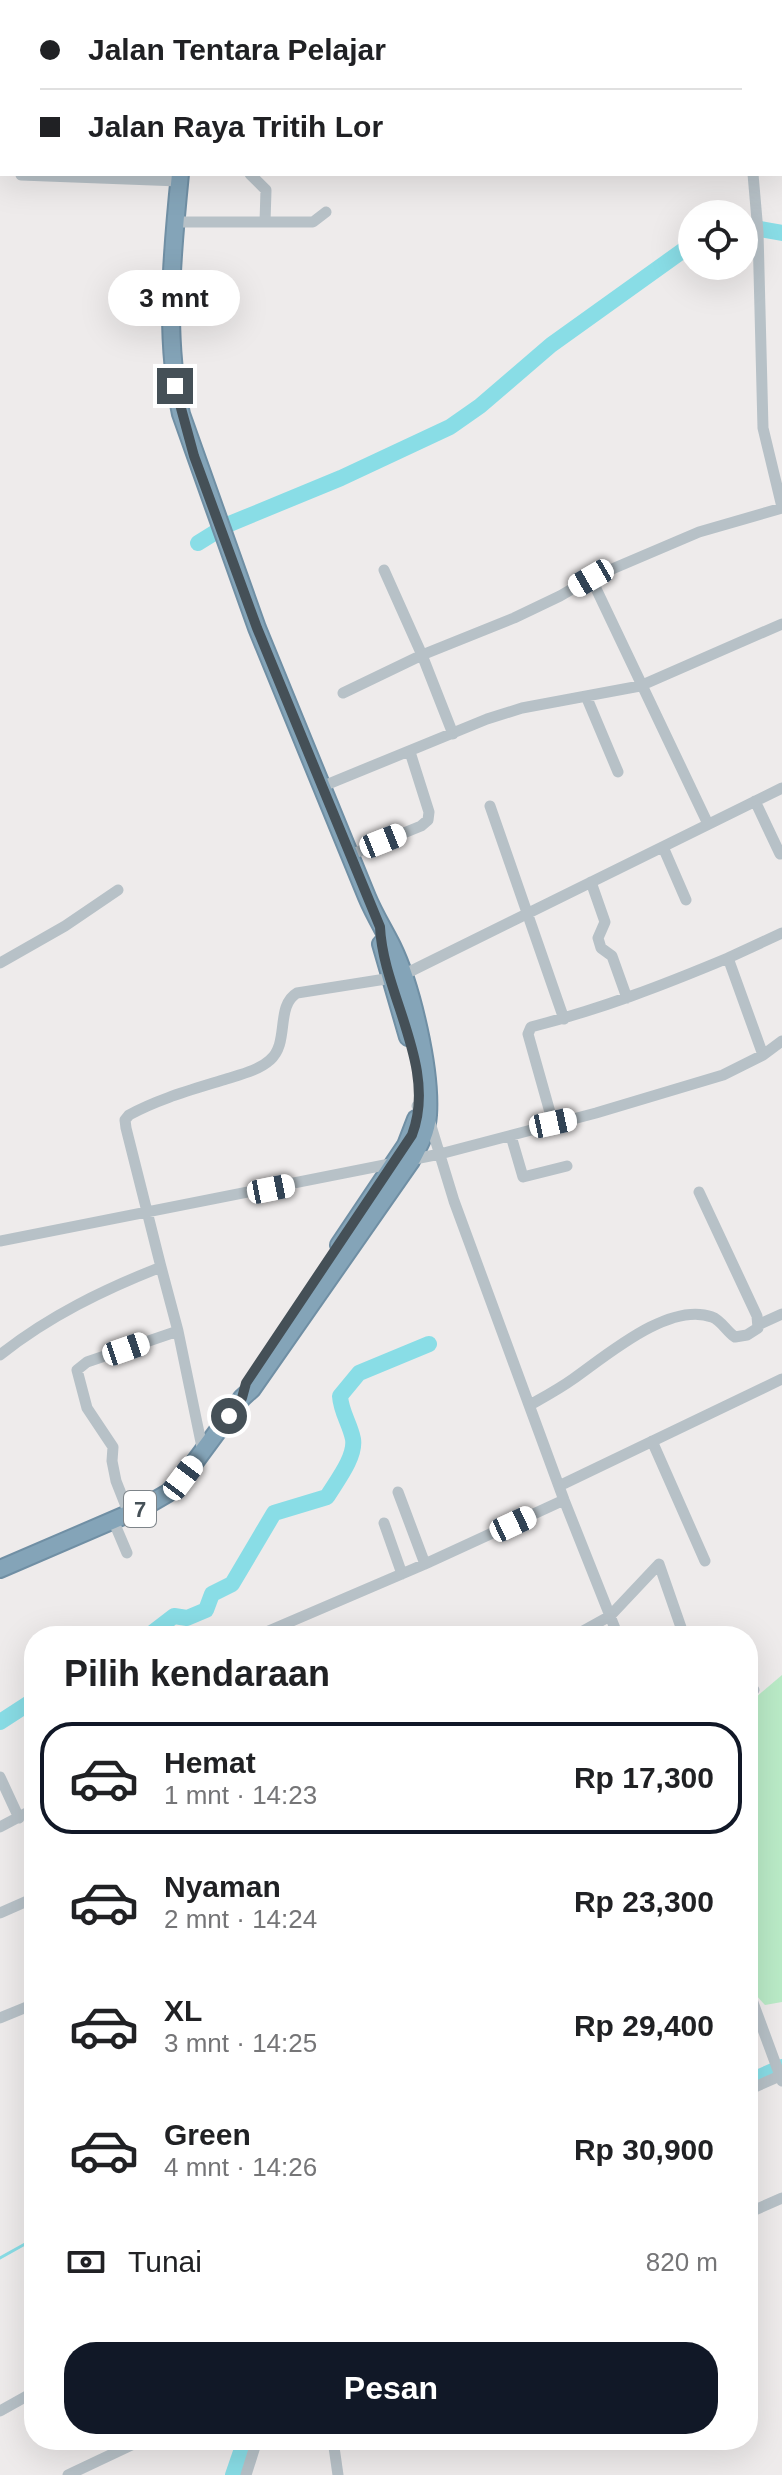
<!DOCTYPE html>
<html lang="id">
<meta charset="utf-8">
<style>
body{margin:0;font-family:Arial,sans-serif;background:#f2f2f2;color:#202124;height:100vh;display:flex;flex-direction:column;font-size:30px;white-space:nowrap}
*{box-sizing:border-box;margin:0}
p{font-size:26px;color:#757577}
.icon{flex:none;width:44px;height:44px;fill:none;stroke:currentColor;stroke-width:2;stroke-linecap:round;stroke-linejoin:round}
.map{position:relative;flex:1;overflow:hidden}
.details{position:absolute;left:24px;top:1626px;width:734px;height:824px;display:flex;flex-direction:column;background:#fff;border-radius:32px;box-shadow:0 8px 32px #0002}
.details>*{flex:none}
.guide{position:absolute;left:0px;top:0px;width:782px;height:176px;box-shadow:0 8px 32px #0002;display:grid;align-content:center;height:176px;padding:0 40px;background:#fff}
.buttons{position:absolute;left:678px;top:200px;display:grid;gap:16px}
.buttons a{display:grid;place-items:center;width:80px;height:80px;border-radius:50%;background:#fff;box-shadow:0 8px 32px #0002;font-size:40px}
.end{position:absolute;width:36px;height:36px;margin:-18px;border:10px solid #455057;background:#fff;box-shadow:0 0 0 4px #fff}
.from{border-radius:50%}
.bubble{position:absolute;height:56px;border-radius:28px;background:#fff;box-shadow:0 8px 32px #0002;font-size:26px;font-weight:800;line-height:56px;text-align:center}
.car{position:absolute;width:24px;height:48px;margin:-24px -12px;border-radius:10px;box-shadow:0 0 6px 2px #0007;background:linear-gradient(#fff 24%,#345 0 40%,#fff 0 76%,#345 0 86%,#fff 0)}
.guide b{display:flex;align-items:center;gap:28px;height:76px;font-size:30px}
.guide b+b{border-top:2px solid #e0e0e0}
.guide i{width:20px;height:20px;background:#202124}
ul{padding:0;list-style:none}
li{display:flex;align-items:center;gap:24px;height:112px;margin:0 16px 12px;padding:0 24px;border:4px solid transparent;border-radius:32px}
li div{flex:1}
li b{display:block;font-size:30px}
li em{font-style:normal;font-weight:800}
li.on{border-color:#111827}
li>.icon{width:72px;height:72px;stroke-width:1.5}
h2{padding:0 40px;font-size:36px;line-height:96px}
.pay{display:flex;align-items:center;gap:20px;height:88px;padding:0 40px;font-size:30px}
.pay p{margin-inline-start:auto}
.cta{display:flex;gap:16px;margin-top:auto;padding:16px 40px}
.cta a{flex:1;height:92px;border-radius:32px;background:#111827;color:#fff;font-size:32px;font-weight:800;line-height:92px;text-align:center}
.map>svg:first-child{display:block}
.green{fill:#baebc7}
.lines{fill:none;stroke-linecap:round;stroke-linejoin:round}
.stream{stroke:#89dde6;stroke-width:3}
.river{stroke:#89dde6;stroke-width:16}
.highway-casing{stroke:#708fa4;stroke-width:20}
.minor{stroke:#b7c1c7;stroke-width:11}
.highway{stroke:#84a4b8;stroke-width:16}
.route{stroke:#455057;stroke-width:10}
.labels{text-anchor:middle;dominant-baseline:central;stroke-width:8;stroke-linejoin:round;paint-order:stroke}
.shield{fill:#fff;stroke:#7d8489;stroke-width:2}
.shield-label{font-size:22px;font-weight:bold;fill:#455057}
</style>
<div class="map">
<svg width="782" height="2475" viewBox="0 0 782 2475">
<rect width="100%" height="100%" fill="#eeebeb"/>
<path class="green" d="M782 1675V2002L765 2005 755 1994 748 1975V1704Z"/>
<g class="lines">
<path class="stream" d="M0 2258 34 2239"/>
<path class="river" d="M744 226 782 233
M198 543 227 525 341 478 450 427 480 406 551 345 692 244
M148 1636 174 1616 187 1618 206 1610 212 1594 232 1584 274 1513 327 1497C336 1482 356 1457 353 1439 350 1424 341 1412 340 1396L359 1373 429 1344
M0 1722 34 1700
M748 2082 782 2067
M233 2475 245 2440"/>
<defs>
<path id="highway" d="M274 2 275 0
M381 944 408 1037
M339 1245 406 1145 416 1119
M0 1569 144 1507 168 1493 183 1478 242 1398 252 1389 411 1161C419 1146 427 1132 428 1115 431 1070 412 987 392 946 384 930 374 914 367 897L257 628 181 414C164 336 172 253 180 174"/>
</defs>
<use href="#highway" class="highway-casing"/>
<path class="minor" d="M97 0 98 2
M740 0V2
M250 174 266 190 265 222
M753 174 758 232 763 428 782 507
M21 175 179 181
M176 222H313L326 212
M384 570 422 655 453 734
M591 578 708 824
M343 693 422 655 514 618 560 596 591 578 699 532 782 508
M586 696 618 772
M321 787 487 719 522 708 640 686 782 624
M755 801 780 854
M490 806 564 1019
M663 847 686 900
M350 855 421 826 428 820 429 812 410 752
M591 882 605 922 598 938 601 948 612 956 627 998
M0 963 65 926 118 890
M403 975 782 788
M763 1055 728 958 782 933
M417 1106 428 1116 454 1201 564 1500 618 1636
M553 1123 528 1034 531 1027C601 1009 661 986 728 958
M511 1136 523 1177 567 1166
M0 1241 440 1154 596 1113 723 1075 763 1055 782 1041
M161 1267 178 1331 203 1452
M760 1324 782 1314
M0 1355C49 1316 103 1290 161 1267L126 1128 125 1120 129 1115C158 1099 191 1090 223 1080 238 1075 258 1071 270 1060 290 1043 275 1006 297 993L392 978
M530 1405C544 1397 559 1389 573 1379 606 1356 669 1301 712 1317 721 1320 727 1332 735 1337L747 1335 758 1328 757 1316 699 1192
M652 1441 705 1561
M559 1486 782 1379
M398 1492 425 1564
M129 1514 116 1481 112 1461 113 1447 87 1408 77 1370 87 1362 178 1331
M113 1520 127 1553
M384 1523 402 1574
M257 1636 425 1564 564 1500
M574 1636 610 1616 659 1564 684 1636
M748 1694 754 1690
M0 1777 19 1818
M0 1827 34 1809
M0 1913 34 1898
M748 1989 782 2081
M0 2018 34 2004
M748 2090 782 2075
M748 2213 782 2198
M0 2411 34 2392
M333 2440 338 2475
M68 2475 142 2440
M246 2475 257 2440"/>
<use href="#highway" class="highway"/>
</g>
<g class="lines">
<path class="route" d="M175 386 194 456 257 628 380 927C383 994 438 1067 412 1135L246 1383 242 1398 229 1416"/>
</g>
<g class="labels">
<rect class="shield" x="124" y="1491" width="32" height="36" rx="6"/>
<g class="shield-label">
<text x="140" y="1509">7</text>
</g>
</g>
</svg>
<div class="buttons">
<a><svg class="icon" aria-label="locate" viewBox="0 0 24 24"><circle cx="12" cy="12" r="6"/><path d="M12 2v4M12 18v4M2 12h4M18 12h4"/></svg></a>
</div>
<i class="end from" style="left:229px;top:1416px"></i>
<i class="end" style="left:175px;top:386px"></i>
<div class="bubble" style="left:108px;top:270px;width:132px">3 mnt</div>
<i class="car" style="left:591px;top:578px;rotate:240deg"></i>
<i class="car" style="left:383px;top:841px;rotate:68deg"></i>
<i class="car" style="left:553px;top:1123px;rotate:78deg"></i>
<i class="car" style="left:271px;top:1189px;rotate:79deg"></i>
<i class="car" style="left:126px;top:1349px;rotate:71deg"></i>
<i class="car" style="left:183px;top:1478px;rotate:37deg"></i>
<i class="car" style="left:513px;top:1524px;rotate:65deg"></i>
<div class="guide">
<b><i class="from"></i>Jalan Tentara Pelajar</b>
<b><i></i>Jalan Raya Tritih Lor</b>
</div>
<section class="details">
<h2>Pilih kendaraan</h2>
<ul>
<li class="on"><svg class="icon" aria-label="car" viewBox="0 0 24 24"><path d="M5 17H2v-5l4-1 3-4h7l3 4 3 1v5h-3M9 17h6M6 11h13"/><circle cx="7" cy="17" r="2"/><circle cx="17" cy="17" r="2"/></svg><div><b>Hemat</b><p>1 mnt · 14:23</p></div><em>Rp 17,300</em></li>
<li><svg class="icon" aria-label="car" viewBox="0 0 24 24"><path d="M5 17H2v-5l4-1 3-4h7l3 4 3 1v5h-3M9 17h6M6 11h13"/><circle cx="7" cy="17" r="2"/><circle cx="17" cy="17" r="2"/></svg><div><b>Nyaman</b><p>2 mnt · 14:24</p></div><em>Rp 23,300</em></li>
<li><svg class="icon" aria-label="car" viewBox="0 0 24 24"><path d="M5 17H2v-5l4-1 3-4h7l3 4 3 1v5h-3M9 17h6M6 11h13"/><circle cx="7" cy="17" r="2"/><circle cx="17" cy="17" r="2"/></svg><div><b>XL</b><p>3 mnt · 14:25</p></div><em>Rp 29,400</em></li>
<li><svg class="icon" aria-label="car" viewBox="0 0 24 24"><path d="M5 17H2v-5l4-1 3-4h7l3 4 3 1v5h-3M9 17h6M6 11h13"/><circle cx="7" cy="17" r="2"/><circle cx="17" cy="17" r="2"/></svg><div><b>Green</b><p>4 mnt · 14:26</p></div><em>Rp 30,900</em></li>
</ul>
<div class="pay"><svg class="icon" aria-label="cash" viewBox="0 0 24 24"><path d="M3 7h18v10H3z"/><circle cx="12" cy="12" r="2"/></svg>Tunai<p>820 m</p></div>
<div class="cta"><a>Pesan</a></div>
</section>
</div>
